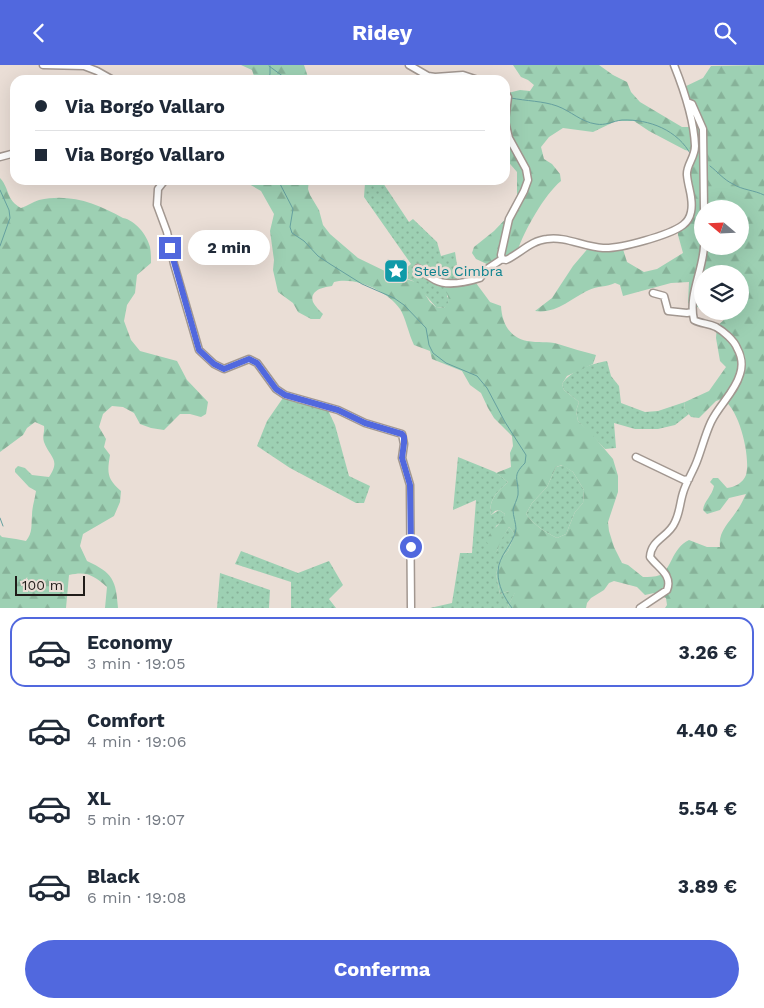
<!DOCTYPE html>
<html lang="it">
<meta charset="utf-8">
<style>
body{margin:0;font-family:"Work Sans",sans-serif;background:#f6f6f7;color:#1f2937;height:100vh;display:flex;flex-direction:column;font-size:19px;white-space:nowrap}
*{box-sizing:border-box;margin:0}
p{font-size:16px;color:#747a83}
.icon{flex:none;width:28px;height:28px;fill:none;stroke:currentColor;stroke-width:2;stroke-linecap:round;stroke-linejoin:round}
.map{position:relative;height:543px;overflow:hidden}
.details{display:flex;flex-direction:column;background:#fff;flex:1}
.details>*{flex:none}
.top-card{position:absolute;left:10px;top:10px;width:500px;height:110px;border-radius:15px;box-shadow:0 5px 20px #0002;display:grid;align-content:center;height:110px;padding:0 25px;background:#fff}
.needle{width:32px;rotate:289deg}
.tools{position:absolute;left:694px;top:135px;display:grid;gap:10px}
.tools a{display:grid;place-items:center;width:55px;height:55px;border-radius:50%;background:#fff;box-shadow:0 5px 20px #0002;font-size:25px}
.scale{position:absolute;left:15px;bottom:12px;width:70px;box-sizing:border-box;padding-left:5px;border:2px solid #201c19;border-top:0;font-size:14px;line-height:18px;white-space:nowrap;color:#201c19;-webkit-text-stroke:4px #eaded6;paint-order:stroke}
.end{position:absolute;width:22px;height:22px;margin:-11px;border:6px solid #5168de;background:#fff;box-shadow:0 0 0 2px #fff}
.from{border-radius:50%}
.bubble{position:absolute;height:35px;border-radius:18px;background:#fff;box-shadow:0 5px 20px #0002;font-size:16px;font-weight:700;line-height:35px;text-align:center}
.top-card b{display:flex;align-items:center;gap:18px;height:48px;font-size:19px}
.top-card b+b{border-top:1px solid #e0e1e3}
.top-card i{width:12px;height:12px;background:#1f2937}
ul{padding:9px 0 0;list-style:none}
li{display:flex;align-items:center;gap:15px;height:70px;margin:0 10px 8px;padding:0 15px;border:2px solid transparent;border-radius:15px}
li div{flex:1}
li b{display:block;font-size:19px}
li em{font-style:normal;font-weight:700}
li.current{border-color:#5168de}
li>.icon{width:45px;height:45px;stroke-width:1.5}
.button{display:flex;gap:10px;margin-top:auto;padding:10px 25px}
.button a{flex:1;height:58px;border-radius:30px;background:#5168de;color:#fff;font-size:20px;font-weight:700;line-height:58px;text-align:center}
header{display:flex;justify-content:space-between;align-items:center;height:65px;padding:0 25px;background:#5168de;color:#fff;font-size:22px;font-weight:700}
.map>svg:first-child{display:block}
.grass{fill:url(#grass-dots)}
.forest{fill:url(#forest-firs);fill-rule:evenodd}
.lines{fill:none;stroke-linecap:round;stroke-linejoin:round}
.stream{stroke:#65a09f;stroke-width:1}
.minor-casing{stroke:#a29790;stroke-width:9}
.minor{stroke:#fff;stroke-width:6}
.route{stroke:#5168de;stroke-width:6}
.labels{text-anchor:middle;dominant-baseline:central;stroke-width:5;stroke-linejoin:round;paint-order:stroke}
.culture-label{font-size:14px;fill:#0d838f;stroke:#eaded6;text-anchor:start}
</style>
<header><svg class="icon" aria-label="back" viewBox="0 0 24 24"><path d="M15 5l-7 7 7 7"/></svg>Ridey<svg class="icon" aria-label="search" viewBox="0 0 24 24"><circle cx="10" cy="10" r="6"/><path d="M15 15l6 6"/></svg></header>
<div class="map">
<svg width="764" height="543" viewBox="0 0 764 543">
<defs>
<pattern id="grass-dots" width="8" height="8" patternUnits="userSpaceOnUse" patternTransform="scale(1.25)"><rect width="8" height="8" fill="#9dd0b3"/><path d="M2 2h.1M6 6h.1" fill="none" stroke="#87b299" stroke-width="1.8" stroke-linecap="round"/></pattern>
<pattern id="forest-firs" width="22" height="20" patternUnits="userSpaceOnUse" patternTransform="scale(1.25)"><rect width="22" height="20" fill="#9dd0b3"/><path d="M5 1l3.5 6h-7zM16 11l3.5 6h-7z" fill="#87b299"/></pattern>
</defs>
<rect width="100%" height="100%" fill="#eaded6"/>
<path class="grass" d="M369 115H381L409 157 413 154 437 177 441 191 455 187 460 219 447 231 449 235 447 241 444 243 436 242 413 216 398 210 411 199 364 132 365 118Z
M607 296 611 311 619 321 621 338 645 347 658 346 685 337 684 343 689 349 675 360 658 364H635L614 358 616 383 605 384 578 356 576 346 579 337 564 325 562 319C571 305 591 299 607 296Z
M285 330 326 341 335 360 349 411 370 421 364 438H356L290 403 257 381 267 356Z
M458 392 495 407 508 417C497 427 488 435 491 450L499 445 505 449 503 456 496 461 491 482 495 488 498 484 499 477 509 462 515 469 508 486 501 493 496 509 500 529 509 526H516L507 543H430L452 538 460 488H472L476 435 453 445Z
M563 400 573 407 584 425 583 438 575 447 566 469 557 473C545 467 534 460 526 449L532 438 547 422 556 402Z
M241 486 298 508 329 496 343 520 344 519 329 534 336 543H291V517L235 499Z
M220 508 270 525 269 543H217Z"/>
<path class="forest" d="M241 0H304L308 12 313 15H252L254 11 252 5Z
M513 0H599L613 10 627 17 631 27 640 37 682 62H692L682 23 703 13 711 1 764 0V543H665L667 540 666 533 654 528 645 530 637 522 614 516 609 518 604 525 591 533 587 538 586 543H507L515 527 509 526 500 529 496 509 501 493 508 486 515 469 509 462 500 477 498 484 495 489 486 476C490 464 501 461 505 449L499 445 495 446 491 450C488 435 497 427 508 417L496 408 511 402 510 388 513 381 512 371 494 353 488 343 481 328 470 320 462 306 432 294 430 286 414 280C409 270 405 251 400 244 388 226 355 211 334 217L332 221C324 222 309 225 313 237 315 241 320 246 323 249L320 254H311L298 247 293 238 278 227 273 205 274 195 270 166 274 149 261 126 249 119H239L235 115H309L308 124 310 130 319 145 323 160 330 169 358 193 389 208 418 218 430 237 436 242 444 243C451 238 448 231 446 224L451 220 476 218 490 237 501 241C502 258 509 272 527 276 538 278 548 276 558 279 571 283 584 287 596 290L593 299 567 311 562 319 564 325 579 337 576 346 578 356 590 367 613 394 618 411V427L608 457 609 466 614 482 622 498 628 500 643 512C648 512 655 512 660 510 672 504 671 484 689 475L707 482H720C718 467 728 459 736 447 740 442 743 435 746 429L729 433 720 445 707 449 703 445C704 436 712 431 714 421L710 417 713 413H718L727 423C735 422 743 418 746 410 751 392 739 342 722 334L716 336 699 353 691 352 684 343 685 337 709 326 726 302 720 296 716 273 717 261 725 254 708 246H740V209H702V244L688 238 689 217 671 218 623 231 620 220 615 218C607 222 597 221 589 225 570 234 557 249 535 246L552 233 573 201 590 181H622L627 197 644 207 657 204 683 188 678 170V161L687 154 689 140 686 117 693 87 685 85 649 66 634 56H616L593 67 563 63 549 72 541 82 544 94 552 99 560 109 561 116C544 130 524 166 517 187L489 200 476 194 472 188 474 182 494 166 517 142V107L505 93V26L508 28 520 25 530 26 534 20 528 15 521 12ZM702 144H740V181H702ZM562 400 573 407 584 425 583 438 575 447 566 469 557 473C545 467 534 460 526 449L532 438 547 422 556 402Z
M0 113C10 124 6 135 21 143 27 141 33 137 39 135 70 128 96 138 123 153 135 155 147 170 150 182 151 187 151 193 151 198L137 210 135 228 127 240 124 256 131 275 140 286 177 296 187 315 208 337 206 349 201 352 190 349H180L164 365 151 363 140 359 134 348 123 342 112 341 103 349 99 362 106 374 104 382 110 390C107 408 107 414 121 426L120 437 114 451 83 469 80 481 87 496C113 508 116 515 118 543H105L107 522C93 510 87 506 69 510L66 543H0V470L2 472 16 474 26 476C33 467 31 461 32 450 32 442 35 434 36 426L29 422 15 407V404L18 401 25 403 32 410 49 412C61 394 50 393 44 377 42 371 45 367 44 361L35 357 27 363 23 370 0 387Z"/>
<g class="lines">
<path class="stream" d="M269 1 288 15
M268 15 270 9V1
M511 33C526 36 543 36 557 41 571 46 581 57 596 59 605 61 613 56 622 55 649 54 678 65 691 90
M710 101C718 107 724 115 733 119 742 125 754 125 764 130
M278 115 293 144 290 162 292 168 304 176 318 191 330 199 362 219 394 233 404 240 426 263 429 280 433 288 446 298 477 311 487 323 505 357 526 390 525 398C511 412 519 413 518 430 517 435 514 440 513 445 513 451 516 458 516 464 514 479 498 490 498 507 498 521 504 532 512 543
M0 125 9 145 10 153 0 181
M0 453 3 461"/>
<defs>
<path id="minor" d="M43 0 84 1 97 6 113 15
M409 0 428 11 435 12 463 10 478 15
M505 27 508 32 505 56 509 73 526 104 528 115 524 126 509 154 501 190 502 194 506 195C519 189 532 175 547 174 565 171 584 182 603 183 620 184 670 170 683 160 687 157 690 152 691 147 694 134 688 123 687 110 686 100 695 93 695 81 694 54 684 25 674 0
M687 37 692 39 703 64 704 144
M0 92 15 88
M165 115 158 124 157 140 167 167 174 199 199 285 214 299 224 304 249 294 257 298 276 324 285 330 338 345 365 358 402 369 404 379 402 393 410 420 411 543
M418 203C423 207 429 212 435 215 448 222 467 217 480 213L487 204 502 194
M653 228 664 231 668 246 687 248 692 247
M636 392 684 415 689 414
M640 543 667 525C673 510 658 503 650 492 651 474 669 472 675 457 680 447 680 437 683 428 686 417 693 407 697 396 702 383 705 370 711 357 719 340 735 327 740 309 743 300 741 290 737 283 734 275 723 266 716 262 708 258 701 259 694 255 688 230 703 206 704 181"/>
</defs>
<use href="#minor" class="minor-casing"/>
<use href="#minor" class="minor"/>
</g>
<g class="lines">
<path class="route" d="M170 183 199 285 214 299 224 304 249 294 257 298 276 324 285 330 338 345 365 358 402 369 404 372V378L402 393 410 420 411 482"/>
</g>
<defs>
<symbol id="sight-square" viewBox="-11 -11 22 22"><rect x="-9" y="-9" width="18" height="18" rx="4" fill="#0f9aa8" stroke="#eaded6"/><path d="M0-6L1.8-2.2L6-1.7L2.9 1.2L3.7 5.4L0 3.3L-3.7 5.4L-2.9 1.2L-6-1.7L-1.8-2.2Z" fill="#fff"/></symbol>
</defs>
<g fill-rule="evenodd">
<use href="#sight-square" x="382" y="192" width="28" height="28"/>
</g>
<g class="labels">
<g class="culture-label">
<text x="414" y="206">Stele Cimbra</text>
</g>
</g>
</svg>
<div class="tools">
<a><svg class="needle" viewBox="-14 -14 28 28"><path d="M0-13l5 13h-10z" fill="#e53935"/><path d="M0 13l5-13h-10z" fill="#747a83"/></svg></a>
<a><svg class="icon" aria-label="layers" viewBox="0 0 24 24"><path d="M12 4l9 5-9 5-9-5zM3 14l9 5 9-5"/></svg></a>
</div>
<div class="scale">100 m</div>
<i class="end from" style="left:411px;top:482px"></i>
<i class="end" style="left:170px;top:183px"></i>
<div class="bubble" style="left:188px;top:165px;width:82px">2 min</div>
<div class="top-card">
<b><i class="from"></i>Via Borgo Vallaro</b>
<b><i></i>Via Borgo Vallaro</b>
</div>
</div>
<section class="details">
<ul>
<li class="current"><svg class="icon" aria-label="car" viewBox="0 0 24 24"><path d="M5 17H2v-5l4-1 3-4h7l3 4 3 1v5h-3M9 17h6M6 11h13"/><circle cx="7" cy="17" r="2"/><circle cx="17" cy="17" r="2"/></svg><div><b>Economy</b><p>3 min · 19:05</p></div><em>3.26 €</em></li>
<li><svg class="icon" aria-label="car" viewBox="0 0 24 24"><path d="M5 17H2v-5l4-1 3-4h7l3 4 3 1v5h-3M9 17h6M6 11h13"/><circle cx="7" cy="17" r="2"/><circle cx="17" cy="17" r="2"/></svg><div><b>Comfort</b><p>4 min · 19:06</p></div><em>4.40 €</em></li>
<li><svg class="icon" aria-label="car" viewBox="0 0 24 24"><path d="M5 17H2v-5l4-1 3-4h7l3 4 3 1v5h-3M9 17h6M6 11h13"/><circle cx="7" cy="17" r="2"/><circle cx="17" cy="17" r="2"/></svg><div><b>XL</b><p>5 min · 19:07</p></div><em>5.54 €</em></li>
<li><svg class="icon" aria-label="car" viewBox="0 0 24 24"><path d="M5 17H2v-5l4-1 3-4h7l3 4 3 1v5h-3M9 17h6M6 11h13"/><circle cx="7" cy="17" r="2"/><circle cx="17" cy="17" r="2"/></svg><div><b>Black</b><p>6 min · 19:08</p></div><em>3.89 €</em></li>
</ul>
<div class="button"><a>Conferma</a></div>
</section>
